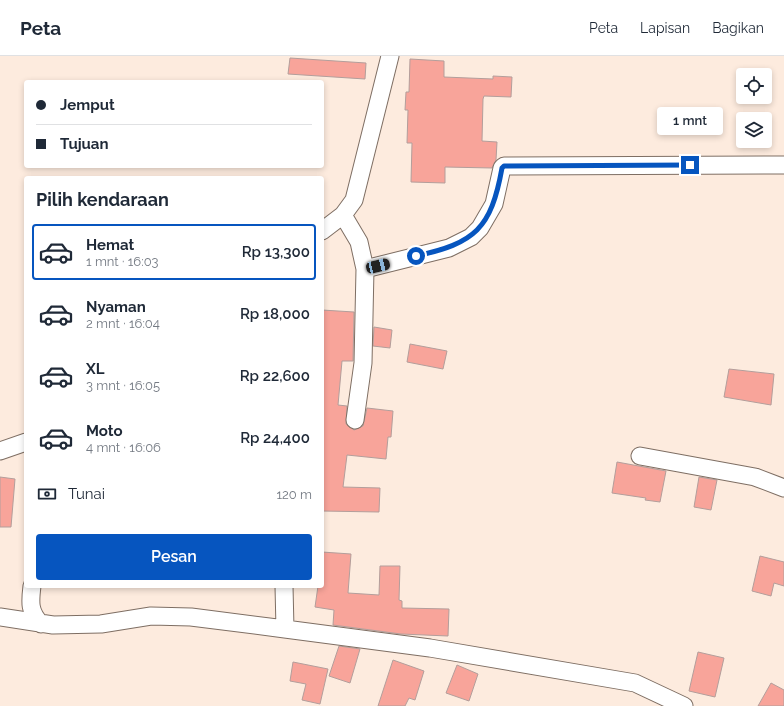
<!DOCTYPE html>
<html lang="id">
<meta charset="utf-8">
<style>
body{margin:0;font-family:Raleway,sans-serif;background:#f2f2f3;color:#1f2937;height:100vh;display:flex;flex-direction:column;font-size:15px;white-space:nowrap}
*{box-sizing:border-box;margin:0}
p{font-size:13px;color:#747a83}
.icon{flex:none;width:22px;height:22px;fill:none;stroke:currentColor;stroke-width:2;stroke-linecap:round;stroke-linejoin:round}
.map{position:relative;flex:1;overflow:hidden}
.panel{position:absolute;left:24px;top:120px;width:300px;height:412px;display:flex;flex-direction:column;background:#fff;border-radius:4px;box-shadow:0 2px 6px #0003}
.panel>*{flex:none}
.guide{position:absolute;left:24px;top:24px;width:300px;height:88px;border-radius:4px;box-shadow:0 2px 6px #0003;display:grid;align-content:center;height:88px;padding:0 12px;background:#fff}
.buttons{position:absolute;left:736px;top:12px;display:grid;gap:8px}
.buttons a{display:grid;place-items:center;width:36px;height:36px;border-radius:4px;background:#fff;box-shadow:0 2px 6px #0003;font-size:20px}
.end{position:absolute;width:18px;height:18px;margin:-9px;border:5px solid #0655bf;background:#fff;box-shadow:0 0 0 2px #fff}
.from{border-radius:50%}
.bubble{position:absolute;height:28px;border-radius:4px;background:#fff;box-shadow:0 2px 6px #0003;font-size:13px;font-weight:600;line-height:28px;text-align:center}
.car{position:absolute;width:12px;height:24px;margin:-12px -6px;border-radius:5px;box-shadow:0 0 3px 1px #0007;background:linear-gradient(#222 24%,#8ab4d8 0 40%,#222 0 76%,#8ab4d8 0 86%,#222 0)}
.guide b{display:flex;align-items:center;gap:14px;height:38px;font-size:15px}
.guide b+b{border-top:1px solid #e0e1e3}
.guide i{width:10px;height:10px;background:#1f2937}
ul{padding:0;list-style:none}
li{display:flex;align-items:center;gap:12px;height:56px;margin:0 8px 6px;padding:0 4px;border:2px solid transparent;border-radius:4px}
li div{flex:1}
li b{display:block;font-size:15px}
li em{font-style:normal;font-weight:600}
li.active{border-color:#0655bf}
li>.icon{width:36px;height:36px;stroke-width:1.5}
h2{padding:0 12px;font-size:18px;line-height:48px}
.pay{display:flex;align-items:center;gap:10px;height:44px;padding:0 12px;font-size:15px}
.pay p{margin-inline-start:auto}
.cta{display:flex;gap:8px;margin-top:auto;padding:8px 12px}
.cta a{flex:1;height:46px;border-radius:4px;background:#0655bf;color:#fff;font-size:16px;font-weight:600;line-height:46px;text-align:center}
header{display:flex;align-items:center;gap:24px;box-sizing:border-box;height:56px;padding:0 20px;background:#fff;border-bottom:1px solid #e0e1e3}
header strong{font-size:19px}
nav{display:flex;gap:22px;margin-inline-start:auto;font-size:14px}
.map>svg:first-child{display:block}
.building{fill:#f8a49a;stroke:#b39e9b}
.lines{fill:none;stroke-linecap:round;stroke-linejoin:round}
.street-casing{stroke:#7e6e63;stroke-width:19}
.street{stroke:#fff;stroke-width:17}
.route{stroke:#0655bf;stroke-width:5}
</style>
<header>
<strong>Peta</strong>
<nav><a>Peta</a><a>Lapisan</a><a>Bagikan</a></nav>
</header>
<div class="map">
<svg width="784" height="650" viewBox="0 0 784 650">
<rect width="100%" height="100%" fill="#fdebde"/>
<path class="building" d="M290 2 366 7 365 23 288 18Z
M410 3 444 5V21L493 23V20L512 21 511 41 484 40 483 43 482 85 497 86 496 104 492 112 445 111V127L411 126 412 87H407L408 54H405L406 36H409Z
M322 254 354 256 353 305H342L338 349 347 350 346 368 354 374 363 370 367 352 393 355 391 381H388L386 403 347 399 343 431 380 432 379 456 322 455Z
M374 271 392 274 390 292 373 290Z
M410 288 447 295 443 313 407 306Z
M729 313 774 318 771 349 724 341Z
M617 406 666 415 660 446 645 444 646 442 612 437Z
M0 421 15 423 11 471H0Z
M699 421 717 424 711 454 694 451Z
M322 496 351 498 348 537 379 539 380 510H400L399 544 402 545V552L449 553 448 580 401 578 333 569 334 554 315 551 318 530H322Z
M760 500 784 506V530L774 527 771 540 752 535Z
M339 590 360 593 350 627 329 620Z
M698 596 724 602 715 641 689 635Z
M393 604 424 615 415 644 409 642 405 650H378Z
M293 606 328 613 320 648 302 644 306 628 290 625Z
M457 609 478 618 469 645 446 637Z
M771 627 784 634V650H758Z"/>
<g class="lines">
<defs>
<path id="street" d="M343 159 359 186 365 213 363 307 355 364
M322 175 343 159 354 144 390 0
M365 213 449 192 471 181 480 172 494 148 502 112 504 110 784 109
M0 395 26 386
M640 400 755 421 784 432
M32 530C30 546 29 556 41 568
M284 530 285 573
M0 561 53 569 101 568 151 560 191 561 285 573 430 592 635 627 684 650"/>
</defs>
<use href="#street" class="street-casing"/>
<use href="#street" class="street"/>
</g>
<g class="lines">
<path class="route" d="M416 200C475 187 491 173 502 112L504 110 690 109"/>
</g>
</svg>
<div class="buttons">
<a><svg class="icon" aria-label="locate" viewBox="0 0 24 24"><circle cx="12" cy="12" r="6"/><path d="M12 2v4M12 18v4M2 12h4M18 12h4"/></svg></a>
<a><svg class="icon" aria-label="layers" viewBox="0 0 24 24"><path d="M12 4l9 5-9 5-9-5zM3 14l9 5 9-5"/></svg></a>
</div>
<i class="end from" style="left:416px;top:200px"></i>
<i class="end" style="left:690px;top:109px"></i>
<div class="bubble" style="left:657px;top:51px;width:66px">1 mnt</div>
<i class="car" style="left:378px;top:210px;rotate:77deg"></i>
<div class="guide">
<b><i class="from"></i>Jemput</b>
<b><i></i>Tujuan</b>
</div>
<section class="panel">
<h2>Pilih kendaraan</h2>
<ul>
<li class="active"><svg class="icon" aria-label="car" viewBox="0 0 24 24"><path d="M5 17H2v-5l4-1 3-4h7l3 4 3 1v5h-3M9 17h6M6 11h13"/><circle cx="7" cy="17" r="2"/><circle cx="17" cy="17" r="2"/></svg><div><b>Hemat</b><p>1 mnt · 16:03</p></div><em>Rp 13,300</em></li>
<li><svg class="icon" aria-label="car" viewBox="0 0 24 24"><path d="M5 17H2v-5l4-1 3-4h7l3 4 3 1v5h-3M9 17h6M6 11h13"/><circle cx="7" cy="17" r="2"/><circle cx="17" cy="17" r="2"/></svg><div><b>Nyaman</b><p>2 mnt · 16:04</p></div><em>Rp 18,000</em></li>
<li><svg class="icon" aria-label="car" viewBox="0 0 24 24"><path d="M5 17H2v-5l4-1 3-4h7l3 4 3 1v5h-3M9 17h6M6 11h13"/><circle cx="7" cy="17" r="2"/><circle cx="17" cy="17" r="2"/></svg><div><b>XL</b><p>3 mnt · 16:05</p></div><em>Rp 22,600</em></li>
<li><svg class="icon" aria-label="car" viewBox="0 0 24 24"><path d="M5 17H2v-5l4-1 3-4h7l3 4 3 1v5h-3M9 17h6M6 11h13"/><circle cx="7" cy="17" r="2"/><circle cx="17" cy="17" r="2"/></svg><div><b>Moto</b><p>4 mnt · 16:06</p></div><em>Rp 24,400</em></li>
</ul>
<div class="pay"><svg class="icon" aria-label="cash" viewBox="0 0 24 24"><path d="M3 7h18v10H3z"/><circle cx="12" cy="12" r="2"/></svg>Tunai<p>120 m</p></div>
<div class="cta"><a>Pesan</a></div>
</section>
</div>
